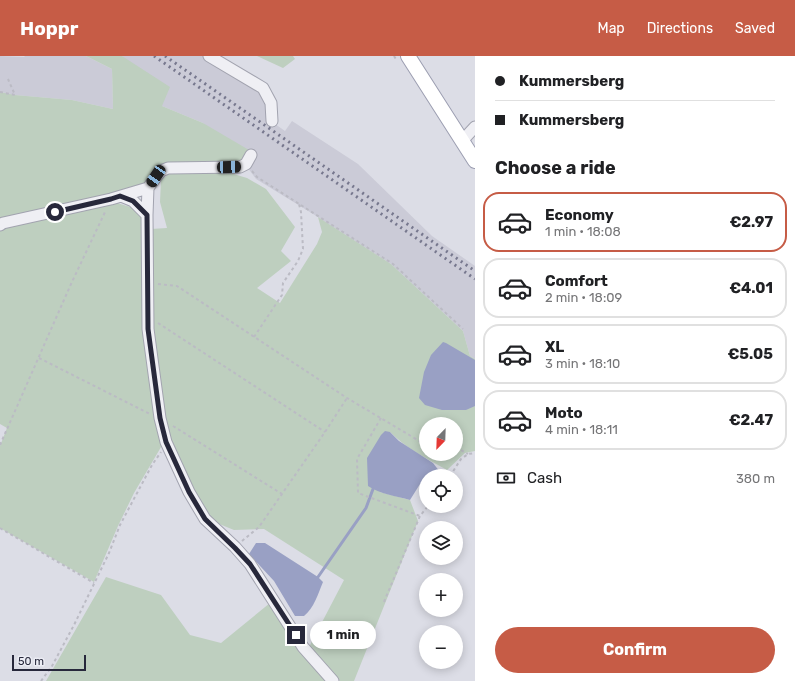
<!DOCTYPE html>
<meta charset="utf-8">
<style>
body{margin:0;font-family:Rubik,sans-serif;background:#f6f6f6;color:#202124;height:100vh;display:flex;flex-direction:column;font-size:15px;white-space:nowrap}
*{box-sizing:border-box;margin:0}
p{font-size:13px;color:#757577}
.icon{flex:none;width:22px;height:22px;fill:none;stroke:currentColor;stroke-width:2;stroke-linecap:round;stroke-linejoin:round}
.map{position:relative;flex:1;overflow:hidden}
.panel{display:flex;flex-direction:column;background:#fff;width:320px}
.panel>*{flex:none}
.guide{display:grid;align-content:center;height:88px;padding:0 20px;background:#fff}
.needle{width:26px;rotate:203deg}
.buttons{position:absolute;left:419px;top:361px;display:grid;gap:8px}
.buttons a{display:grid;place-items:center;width:44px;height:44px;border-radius:50%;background:#fff;box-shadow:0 2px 10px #0003;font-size:20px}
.scale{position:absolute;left:12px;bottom:10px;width:74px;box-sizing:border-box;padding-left:4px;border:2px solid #27283b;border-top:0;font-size:11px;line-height:14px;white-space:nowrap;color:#27283b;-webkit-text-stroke:3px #ebecf4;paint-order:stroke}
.end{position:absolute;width:18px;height:18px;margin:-9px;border:5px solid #27283b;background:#fff;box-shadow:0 0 0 2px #fff}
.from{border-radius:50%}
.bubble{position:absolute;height:28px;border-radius:14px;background:#fff;box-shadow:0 2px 10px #0003;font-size:13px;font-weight:700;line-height:28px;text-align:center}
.car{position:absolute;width:12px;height:24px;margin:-12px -6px;border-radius:5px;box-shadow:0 0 3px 1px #0007;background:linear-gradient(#222 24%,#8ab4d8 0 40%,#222 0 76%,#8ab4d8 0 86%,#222 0)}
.guide b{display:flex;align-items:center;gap:14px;height:38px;font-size:15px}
.guide b+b{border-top:1px solid #e0e0e0}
.guide i{width:10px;height:10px;background:#202124}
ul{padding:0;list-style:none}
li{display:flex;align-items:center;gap:12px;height:60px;margin:0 8px 6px;padding:0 12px;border:2px solid #e0e0e0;border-radius:16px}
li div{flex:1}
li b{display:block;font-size:15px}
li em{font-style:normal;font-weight:700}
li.current{border-color:#c65c46}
li>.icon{width:36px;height:36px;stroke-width:1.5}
h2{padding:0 20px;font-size:18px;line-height:48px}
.pay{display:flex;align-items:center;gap:10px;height:44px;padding:0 20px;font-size:15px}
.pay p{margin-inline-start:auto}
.cta{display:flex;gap:8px;margin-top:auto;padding:8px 20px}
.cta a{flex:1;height:46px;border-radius:24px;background:#c65c46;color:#fff;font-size:16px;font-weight:700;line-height:46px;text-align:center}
header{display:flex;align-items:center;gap:24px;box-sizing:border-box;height:56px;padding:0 20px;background:#c65c46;color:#fff}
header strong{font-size:19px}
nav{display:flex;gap:22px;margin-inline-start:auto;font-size:14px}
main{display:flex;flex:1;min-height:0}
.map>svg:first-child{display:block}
.built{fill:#cbcbd7}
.green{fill:#becfbf;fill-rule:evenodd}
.water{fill:#99a0c4}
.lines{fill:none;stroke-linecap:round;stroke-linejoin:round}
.stream{stroke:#99a0c4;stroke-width:3}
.minor-casing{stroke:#a2a3af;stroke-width:13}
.major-casing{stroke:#9c9eb1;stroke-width:16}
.path{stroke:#bbbbc4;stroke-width:2;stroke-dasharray:3 3;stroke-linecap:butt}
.minor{stroke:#efeff4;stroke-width:11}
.major{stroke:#fff;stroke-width:14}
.rail{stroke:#77788e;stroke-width:3;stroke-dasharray:2 4;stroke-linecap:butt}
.route{stroke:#27283b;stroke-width:5}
</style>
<header>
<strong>Hoppr</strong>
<nav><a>Map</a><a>Directions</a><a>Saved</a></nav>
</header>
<main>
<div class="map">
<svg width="475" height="625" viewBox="0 0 475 625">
<rect width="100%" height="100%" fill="#dcdde6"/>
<path class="built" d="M0 0 24 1 25 0H86L112 13 113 53 72 44 15 39 0 36Z
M122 0H203L250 28 260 36 266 48 268 63 285 75 292 65 358 108 432 180 475 210V303L470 300 463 275 391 208 318 161 256 123 242 104 203 67 162 50Z"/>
<path class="green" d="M86 0H122L170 31 162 50 203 67 249 94 242 104 228 108 166 109 151 117 143 130 0 166V36L15 39 72 44 113 53 112 13Z
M257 0H293L295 3 283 12Z
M170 117H230L247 122 266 133 295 171 281 195 291 205 257 232 280 247 317 188 322 176 318 161 391 208 463 275 470 300 475 303V395L465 397 447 414C427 403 406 392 390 376L380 436 410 444 418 465 354 625H340L308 593 344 524 264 473 234 474 207 463 168 385 149 264 151 173 167 172 160 146 161 124ZM426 368H456V398H426Z
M117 147 144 155 156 344 153 360 158 362 164 386 134 437 118 470 94 526 0 472V390L7 372 0 368V172L6 168Z
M106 521 161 539 190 579 221 587 270 547 325 624 324 625H46Z"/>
<path class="water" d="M443 286 446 287 475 304V350L466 354H442L425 349 419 342 424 316 431 299Z
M385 375 390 376 399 385 433 407 440 416 436 420H426V427L420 428 410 444C396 440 380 438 368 430L367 402 381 379Z
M256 487H265L318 521 323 526C318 538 314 552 304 560H295L274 525 249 498Z"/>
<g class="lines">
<path class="stream" d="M318 521 366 452 373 433"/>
<defs>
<path id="minor" d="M209 0 263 32 271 47 272 65
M462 85 475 71
M251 99 246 108 240 111 168 112 161 115 156 121 148 132 147 159 148 273 160 362 166 386 189 436 205 463 235 491 250 508 303 591 333 625
M121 140 133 145 147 159
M0 169 3 167 111 143 148 132"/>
<path id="major" d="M408 0 475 105"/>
</defs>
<use href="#minor" class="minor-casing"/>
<use href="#major" class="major-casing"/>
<path class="path" d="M394 0 397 5
M0 36 15 39 8 23
M252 115 257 121 393 208 463 273
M158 228 177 230 347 342 426 389
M158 267 325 376
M254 281 282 239 283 227 298 205 303 193 301 156 299 148
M39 302 150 358
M381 362 357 403 358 437 420 460
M173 370 282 438
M0 389 71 228 106 154
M456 391 468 398
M441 398 448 402 451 398
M450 420 461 403 468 398 475 397
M0 472 94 527
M242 485 259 471 325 376 347 342
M384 546 420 460 428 450
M41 625 52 610 74 569 109 497 120 469 152 409 161 396"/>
<use href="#minor" class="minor"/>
<use href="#major" class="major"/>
<path class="rail" d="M154 0 475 223
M165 0 475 215"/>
</g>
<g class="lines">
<path class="route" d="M55 156 111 143 120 140 133 145 147 159 148 273 160 362 166 386 189 436 205 463 235 492 250 508 296 579"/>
</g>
</svg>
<div class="buttons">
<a><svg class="needle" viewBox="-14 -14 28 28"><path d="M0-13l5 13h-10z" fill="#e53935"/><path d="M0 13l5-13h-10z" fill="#757577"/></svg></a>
<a><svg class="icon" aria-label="locate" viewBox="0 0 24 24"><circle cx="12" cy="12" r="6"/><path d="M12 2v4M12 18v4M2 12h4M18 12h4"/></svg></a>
<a><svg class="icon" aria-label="layers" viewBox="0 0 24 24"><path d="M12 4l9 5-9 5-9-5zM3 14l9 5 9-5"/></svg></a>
<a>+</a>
<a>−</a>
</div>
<div class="scale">50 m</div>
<i class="end from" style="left:55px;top:156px"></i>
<i class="end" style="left:296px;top:579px"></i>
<div class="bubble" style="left:310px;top:565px;width:66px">1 min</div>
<i class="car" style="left:229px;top:111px;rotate:88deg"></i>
<i class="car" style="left:156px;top:120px;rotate:214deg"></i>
</div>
<section class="panel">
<div class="guide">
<b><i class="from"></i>Kummersberg</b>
<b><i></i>Kummersberg</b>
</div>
<h2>Choose a ride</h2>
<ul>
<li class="current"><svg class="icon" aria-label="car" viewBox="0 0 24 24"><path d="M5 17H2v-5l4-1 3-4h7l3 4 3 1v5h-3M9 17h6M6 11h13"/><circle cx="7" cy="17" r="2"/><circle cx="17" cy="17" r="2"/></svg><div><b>Economy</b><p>1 min · 18:08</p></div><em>€2.97</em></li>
<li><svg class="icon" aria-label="car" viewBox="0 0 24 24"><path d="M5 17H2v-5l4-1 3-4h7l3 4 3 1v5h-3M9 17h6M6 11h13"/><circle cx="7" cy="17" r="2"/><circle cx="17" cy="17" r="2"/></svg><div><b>Comfort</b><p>2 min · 18:09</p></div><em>€4.01</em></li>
<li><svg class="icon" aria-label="car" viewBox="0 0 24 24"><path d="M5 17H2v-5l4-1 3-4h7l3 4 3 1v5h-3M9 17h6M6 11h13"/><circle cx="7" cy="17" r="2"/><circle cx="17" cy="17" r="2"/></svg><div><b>XL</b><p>3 min · 18:10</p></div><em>€5.05</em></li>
<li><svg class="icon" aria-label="car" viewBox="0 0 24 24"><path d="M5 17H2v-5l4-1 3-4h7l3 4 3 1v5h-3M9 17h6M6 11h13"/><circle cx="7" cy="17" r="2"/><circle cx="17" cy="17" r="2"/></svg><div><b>Moto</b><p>4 min · 18:11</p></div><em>€2.47</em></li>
</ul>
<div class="pay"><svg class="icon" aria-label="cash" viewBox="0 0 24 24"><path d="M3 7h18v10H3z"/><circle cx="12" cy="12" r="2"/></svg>Cash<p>380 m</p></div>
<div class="cta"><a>Confirm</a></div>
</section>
</main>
